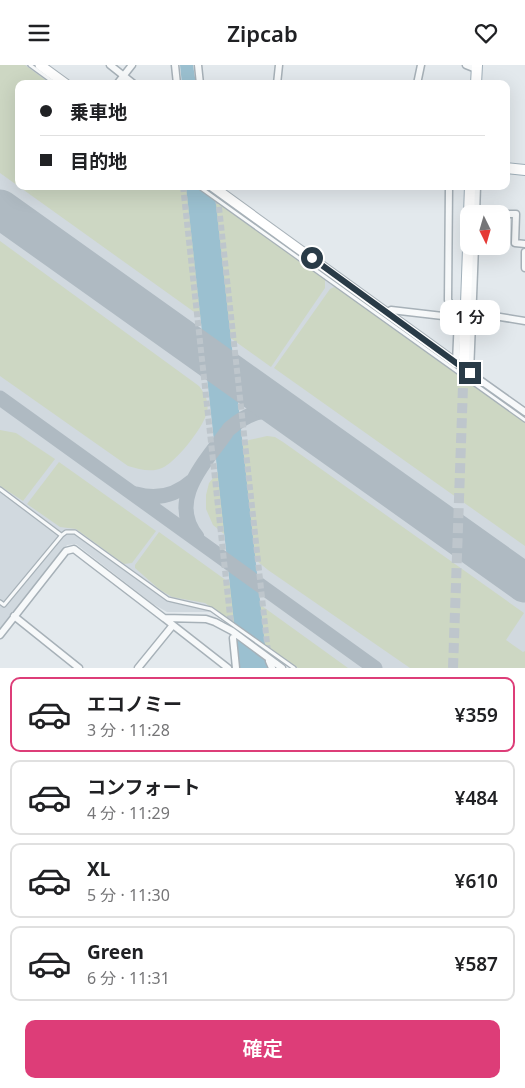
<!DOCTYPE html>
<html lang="ja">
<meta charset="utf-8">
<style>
body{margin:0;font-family:"Noto Sans","Noto Sans JP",sans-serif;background:#f2f2f2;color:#202124;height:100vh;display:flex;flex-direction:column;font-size:19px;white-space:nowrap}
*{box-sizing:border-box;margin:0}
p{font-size:16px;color:#757577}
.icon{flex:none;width:28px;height:28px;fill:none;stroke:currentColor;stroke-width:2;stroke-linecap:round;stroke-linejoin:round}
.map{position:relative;height:603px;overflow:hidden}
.drawer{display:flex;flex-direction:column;background:#fff;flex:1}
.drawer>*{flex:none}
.hud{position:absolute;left:15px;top:15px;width:495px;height:110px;border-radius:10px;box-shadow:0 5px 20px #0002;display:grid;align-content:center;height:110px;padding:0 25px;background:#fff}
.needle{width:32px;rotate:175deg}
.fabs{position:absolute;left:460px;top:140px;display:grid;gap:10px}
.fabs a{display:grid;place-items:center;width:50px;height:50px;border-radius:10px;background:#fff;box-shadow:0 5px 20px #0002;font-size:25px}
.end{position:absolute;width:22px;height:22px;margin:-11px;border:6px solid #293b47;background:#fff;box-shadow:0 0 0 2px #fff}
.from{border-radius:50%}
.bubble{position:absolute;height:35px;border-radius:10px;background:#fff;box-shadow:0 5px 20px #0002;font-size:16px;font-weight:600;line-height:35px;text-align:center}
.hud b{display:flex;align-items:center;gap:18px;height:48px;font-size:19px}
.hud b+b{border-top:1px solid #e0e0e0}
.hud i{width:12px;height:12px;background:#202124}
ul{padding:9px 0 0;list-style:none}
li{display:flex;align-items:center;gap:15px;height:75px;margin:0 10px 8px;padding:0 15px;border:2px solid #e0e0e0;border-radius:10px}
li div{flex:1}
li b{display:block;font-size:19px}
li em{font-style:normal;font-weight:600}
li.selected{border-color:#dd3d78}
li>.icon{width:45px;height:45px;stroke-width:1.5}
.button{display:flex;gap:10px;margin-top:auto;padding:10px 25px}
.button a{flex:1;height:58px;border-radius:10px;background:#dd3d78;color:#fff;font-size:20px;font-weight:600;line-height:58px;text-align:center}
header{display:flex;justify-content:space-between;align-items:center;height:65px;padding:0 25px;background:#fff;font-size:22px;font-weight:600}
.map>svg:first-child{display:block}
.built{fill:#d1d9df}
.green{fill:#cdd7c3}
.water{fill:#9bc0d0}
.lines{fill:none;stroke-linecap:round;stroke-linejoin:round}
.taxiway{stroke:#afbac2;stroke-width:15}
.runway{stroke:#afbac2;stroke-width:39}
.street-tunnel{stroke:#bec6cc;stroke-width:6;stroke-dasharray:6 3;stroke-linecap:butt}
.primary-tunnel{stroke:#bec6cc;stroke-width:10;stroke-dasharray:10 5;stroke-linecap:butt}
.lane-casing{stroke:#a7b1b8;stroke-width:5.5}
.street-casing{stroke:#a7b1b8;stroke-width:9}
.secondary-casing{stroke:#a7b1b8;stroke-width:11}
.primary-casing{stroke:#a1b0ba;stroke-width:12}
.lane{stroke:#f7f9fa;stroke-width:3}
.street{stroke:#f7f9fa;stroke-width:6}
.secondary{stroke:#fff;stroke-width:9}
.primary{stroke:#fff;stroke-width:10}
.street-bridge-casing{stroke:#a7b1b8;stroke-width:9;stroke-linecap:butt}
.street-bridge{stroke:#f7f9fa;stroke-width:6}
.route{stroke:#293b47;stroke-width:6}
</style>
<header><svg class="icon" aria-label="menu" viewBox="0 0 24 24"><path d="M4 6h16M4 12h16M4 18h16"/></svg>Zipcab<svg class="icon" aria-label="heart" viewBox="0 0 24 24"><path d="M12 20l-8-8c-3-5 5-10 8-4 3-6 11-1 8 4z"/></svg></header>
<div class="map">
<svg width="525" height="603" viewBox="0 0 525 603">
<rect width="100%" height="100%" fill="#e3e9ed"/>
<path class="built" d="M0 0H34L60 19H19V121H203L525 351V603H289L211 547H167L153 539 76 479 67 480 0 565Z"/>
<path class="green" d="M0 0H25L51 19H19V121H195L325 214V223L271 302 0 108Z
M0 176 199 321C206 330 210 339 206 350 202 364 175 398 162 403 151 408 139 404 128 401L0 311Z
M334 222 338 223 525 357V481L274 303 330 224Z
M0 365 16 368 55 394 23 436 0 421Z
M267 371 275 372 283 377 524 548 506 575 523 587 525 586V603H410L268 505 213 460 206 444V430L209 418 241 380 249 375Z
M59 397 156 466 132 498 124 499 76 464 60 462 27 439Z
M159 467 348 603H298L205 538 172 532 160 525 135 503V500Z"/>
<path class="water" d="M180 0H193L196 19H182Z
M186 121H214L267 598 270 603H239Z"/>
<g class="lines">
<path class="taxiway" d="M0 333 375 603
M229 364C252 344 271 341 298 356
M136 429C157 435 175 431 192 416
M197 472C167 435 205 398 226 368"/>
<path class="runway" d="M0 144 525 518"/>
<path class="street-tunnel" d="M183 121 232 569
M217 124 269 596"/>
<path class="primary-tunnel" d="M453 603 464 293"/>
<defs>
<path id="lane" d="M30 0 56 19
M198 121 525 355
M0 424 61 470
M0 537 4 540 62 470 66 467H75L168 534 211 544 294 603"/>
<path id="street" d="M110 0 134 19
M175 0 177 19
M198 0 200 19
M466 0 476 4
M117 19 132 0
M277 19 279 0
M417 19 421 0
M449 121 448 235 458 253 456 298 525 347
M476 149 477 121
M501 149H516L515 178 525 179
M525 187V203
M387 248 391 245 460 253
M470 254 494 251 525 256
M470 308 475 181
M14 551 79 603
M164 553 228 603
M0 570 66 486 74 484 164 553 206 554 215 557 232 566 282 603
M233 573 236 603
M269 596 272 603
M138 603 173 560"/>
<path id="secondary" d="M40 0 66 19
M212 121 456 298"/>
<path id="primary" d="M476 19 477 0
M506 103 525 105
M469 149 470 121
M464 293 469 157"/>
</defs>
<use href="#lane" class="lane-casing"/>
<use href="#street" class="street-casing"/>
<use href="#secondary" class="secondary-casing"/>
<use href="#primary" class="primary-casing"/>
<use href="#lane" class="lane"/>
<use href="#street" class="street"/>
<use href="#secondary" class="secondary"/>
<use href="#primary" class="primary"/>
<defs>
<path id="street-bridge" d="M460 253 470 254"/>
</defs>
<use href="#street-bridge" class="street-bridge-casing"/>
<use href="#street-bridge" class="street-bridge"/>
</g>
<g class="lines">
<path class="route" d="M312 193 470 308"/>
</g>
</svg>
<div class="fabs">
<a><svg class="needle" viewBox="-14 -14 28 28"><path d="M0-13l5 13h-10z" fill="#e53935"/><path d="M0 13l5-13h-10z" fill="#757577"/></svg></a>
</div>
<i class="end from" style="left:312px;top:193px"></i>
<i class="end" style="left:470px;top:308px"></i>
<div class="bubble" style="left:440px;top:235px;width:60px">1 分</div>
<div class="hud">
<b><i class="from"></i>乗車地</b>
<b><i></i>目的地</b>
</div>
</div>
<section class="drawer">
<ul>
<li class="selected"><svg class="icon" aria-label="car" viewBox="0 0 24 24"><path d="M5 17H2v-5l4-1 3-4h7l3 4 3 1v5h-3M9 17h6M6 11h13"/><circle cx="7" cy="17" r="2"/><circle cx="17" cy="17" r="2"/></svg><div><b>エコノミー</b><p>3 分 · 11:28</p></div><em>¥359</em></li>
<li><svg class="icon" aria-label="car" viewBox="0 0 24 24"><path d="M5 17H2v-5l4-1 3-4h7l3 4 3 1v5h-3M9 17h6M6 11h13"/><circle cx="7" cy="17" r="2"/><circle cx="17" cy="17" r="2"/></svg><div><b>コンフォート</b><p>4 分 · 11:29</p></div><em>¥484</em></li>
<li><svg class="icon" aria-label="car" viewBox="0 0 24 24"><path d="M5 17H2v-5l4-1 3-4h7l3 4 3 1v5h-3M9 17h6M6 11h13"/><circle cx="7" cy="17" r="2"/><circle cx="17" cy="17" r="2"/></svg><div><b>XL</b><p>5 分 · 11:30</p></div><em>¥610</em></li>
<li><svg class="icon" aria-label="car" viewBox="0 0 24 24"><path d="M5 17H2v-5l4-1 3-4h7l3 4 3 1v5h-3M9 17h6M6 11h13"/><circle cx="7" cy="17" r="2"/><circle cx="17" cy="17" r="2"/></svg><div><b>Green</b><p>6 分 · 11:31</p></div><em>¥587</em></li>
</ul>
<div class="button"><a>確定</a></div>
</section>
